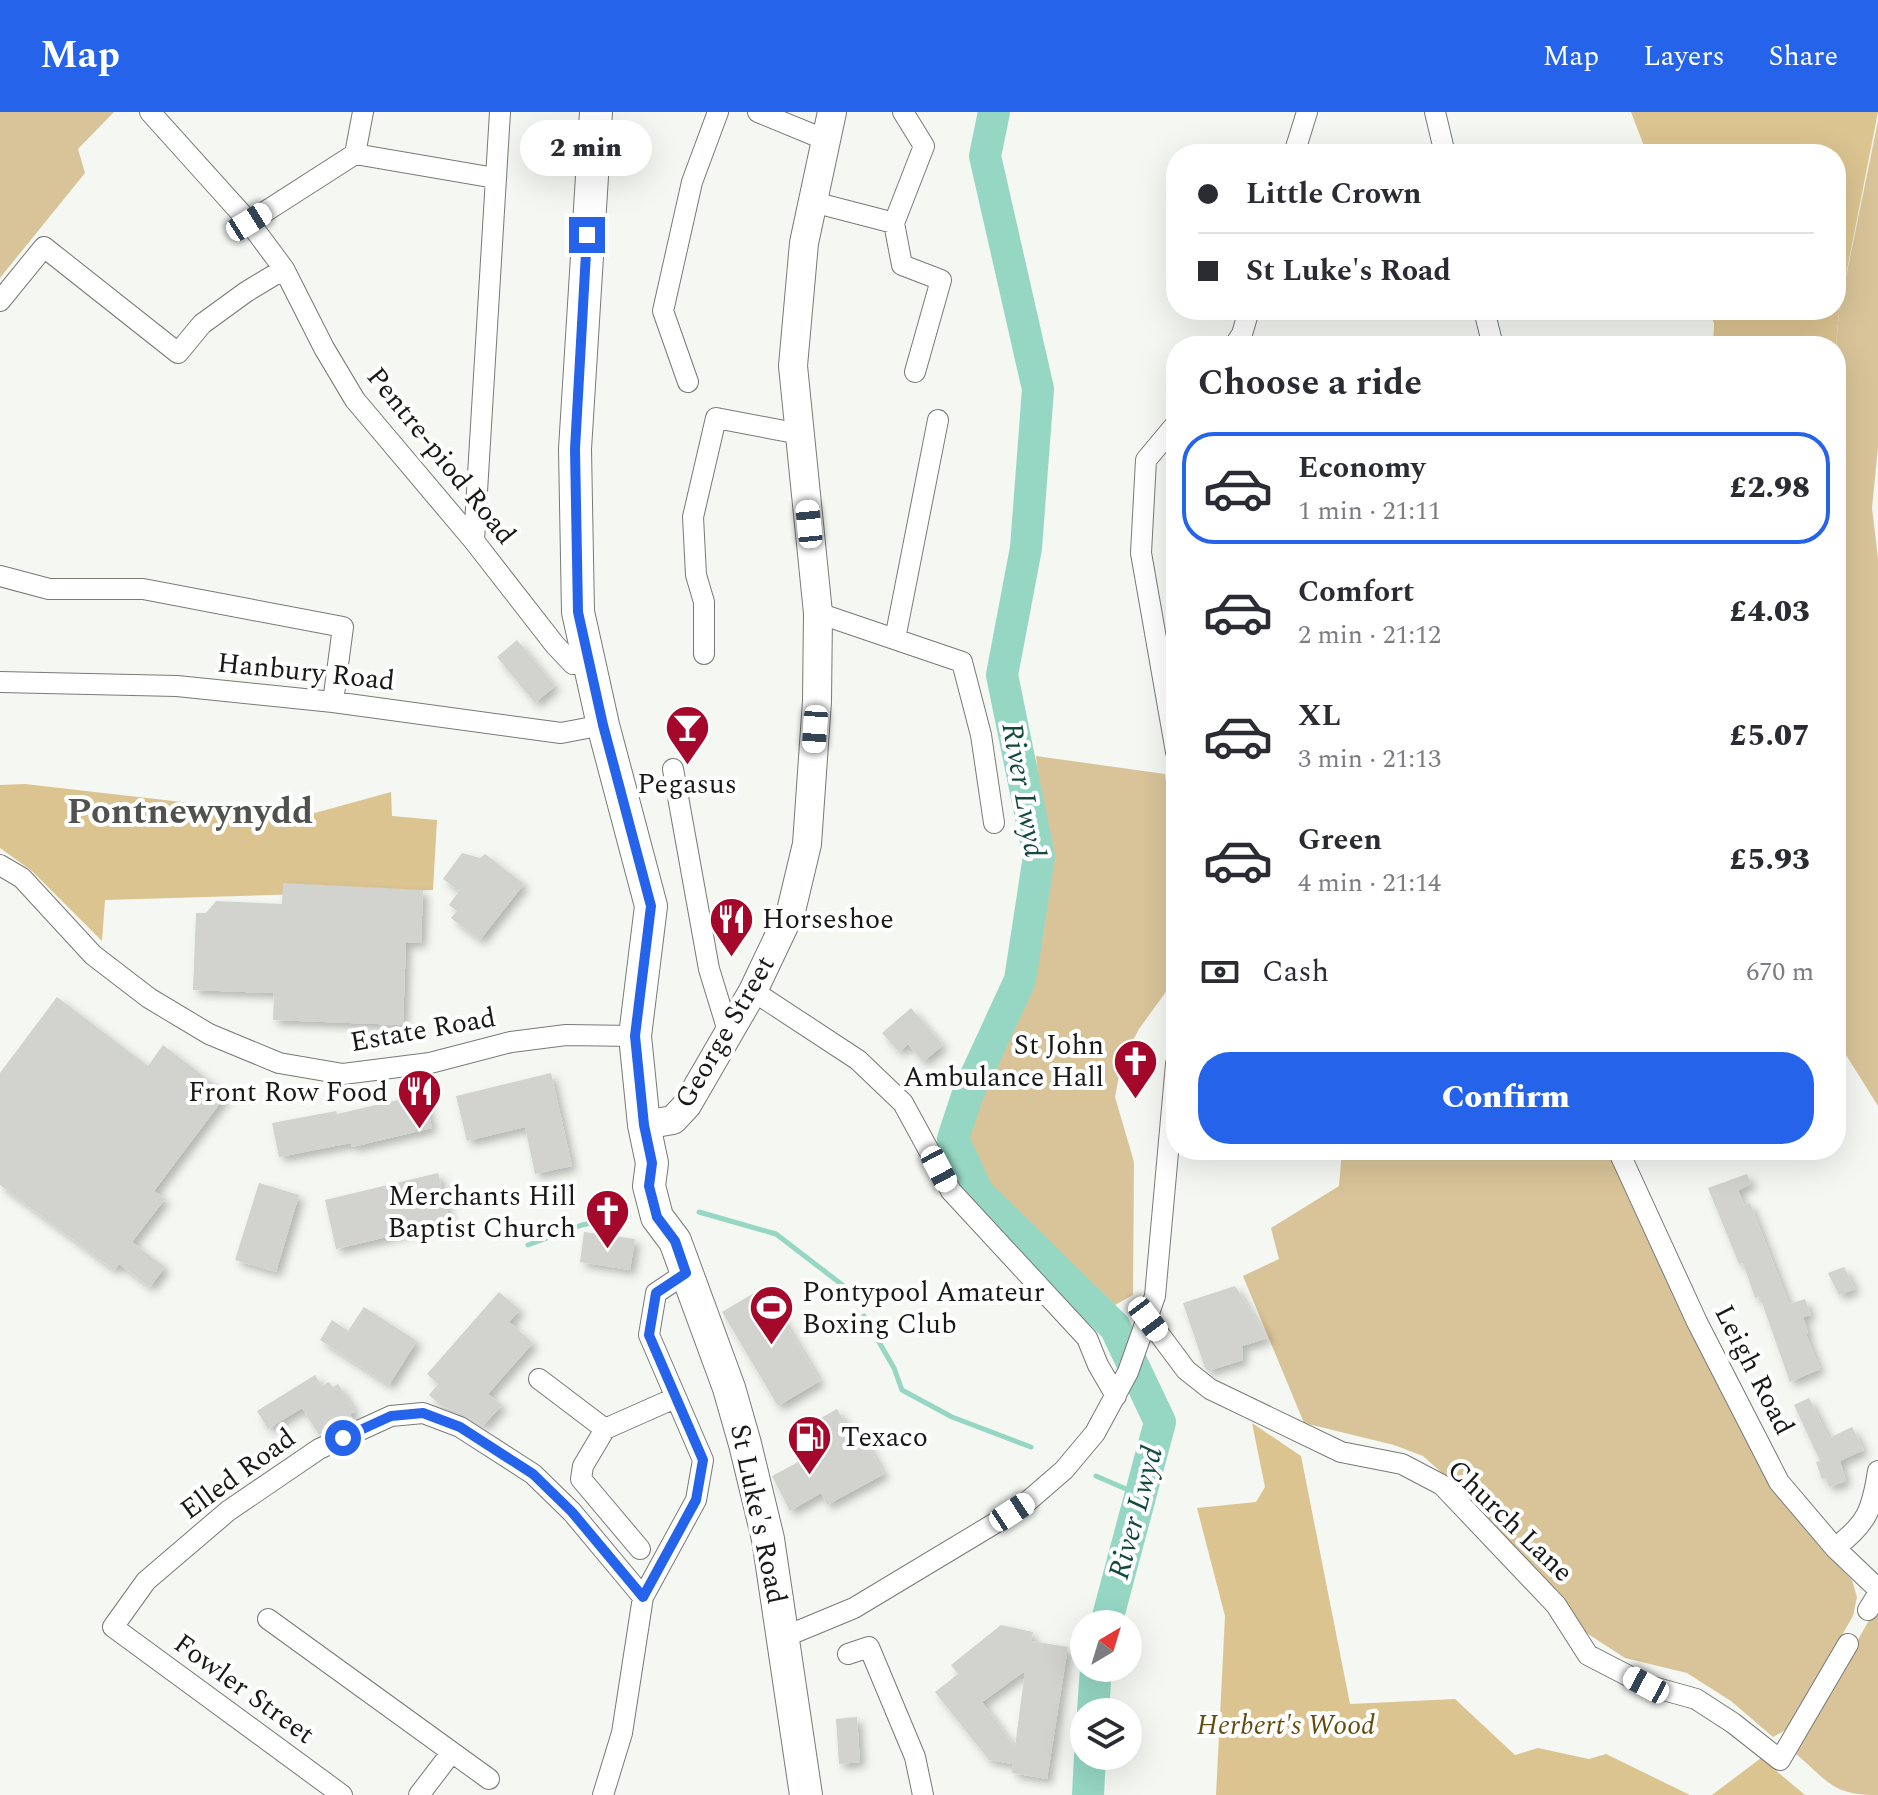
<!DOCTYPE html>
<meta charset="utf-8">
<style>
body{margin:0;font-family:Spectral,serif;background:#f7f7f7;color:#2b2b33;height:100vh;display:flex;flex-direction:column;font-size:30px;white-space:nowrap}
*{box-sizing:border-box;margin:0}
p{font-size:26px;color:#7c7c81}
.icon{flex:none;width:44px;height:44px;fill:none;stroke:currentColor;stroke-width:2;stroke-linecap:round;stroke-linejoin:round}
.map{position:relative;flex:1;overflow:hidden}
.side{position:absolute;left:1166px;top:224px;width:680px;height:824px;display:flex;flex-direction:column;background:#fff;border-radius:32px;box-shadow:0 8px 32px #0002}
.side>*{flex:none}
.guide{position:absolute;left:1166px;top:32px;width:680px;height:176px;border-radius:32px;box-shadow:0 8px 32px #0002;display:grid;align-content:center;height:176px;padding:0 32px;background:#fff}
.needle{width:52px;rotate:38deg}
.tools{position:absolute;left:1070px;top:1498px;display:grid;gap:16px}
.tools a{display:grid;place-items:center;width:72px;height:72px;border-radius:50%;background:#fff;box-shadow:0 8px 32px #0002;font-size:40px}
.end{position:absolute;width:36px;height:36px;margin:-18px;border:10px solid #2563eb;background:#fff;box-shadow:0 0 0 4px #fff}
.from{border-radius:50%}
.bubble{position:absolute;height:56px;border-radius:28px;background:#fff;box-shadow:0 8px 32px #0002;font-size:26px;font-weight:800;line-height:56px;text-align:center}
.car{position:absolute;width:24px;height:48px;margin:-24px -12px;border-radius:10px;box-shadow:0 0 6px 2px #0007;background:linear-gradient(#fff 24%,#345 0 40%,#fff 0 76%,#345 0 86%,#fff 0)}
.guide b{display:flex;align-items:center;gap:28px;height:76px;font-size:30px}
.guide b+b{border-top:2px solid #e1e1e2}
.guide i{width:20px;height:20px;background:#2b2b33}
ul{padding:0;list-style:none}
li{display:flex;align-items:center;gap:24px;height:112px;margin:0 16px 12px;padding:0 16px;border:4px solid transparent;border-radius:32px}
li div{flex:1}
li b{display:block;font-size:30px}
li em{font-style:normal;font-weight:800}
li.active{border-color:#2563eb}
li>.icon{width:72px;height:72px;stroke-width:1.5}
h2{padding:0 32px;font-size:36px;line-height:96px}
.pay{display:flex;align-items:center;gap:20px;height:88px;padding:0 32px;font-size:30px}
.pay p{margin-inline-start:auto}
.primary-button{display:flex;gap:16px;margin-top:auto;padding:16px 32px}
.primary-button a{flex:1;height:92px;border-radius:32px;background:#2563eb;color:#fff;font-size:32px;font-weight:800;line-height:92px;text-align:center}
header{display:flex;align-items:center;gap:48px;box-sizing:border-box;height:112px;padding:0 40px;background:#2563eb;color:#fff}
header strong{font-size:38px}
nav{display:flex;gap:44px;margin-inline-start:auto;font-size:28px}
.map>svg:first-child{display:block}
.green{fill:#d9c499}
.forest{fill:#dcc491}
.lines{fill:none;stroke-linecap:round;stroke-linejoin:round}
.stream{stroke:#96d7c4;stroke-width:5}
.river{stroke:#96d7c4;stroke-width:32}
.building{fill:#d2d2ce;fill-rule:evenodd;filter:url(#shadow)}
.street-casing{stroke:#787a76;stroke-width:22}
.secondary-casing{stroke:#787a76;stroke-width:30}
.primary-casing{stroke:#787a76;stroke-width:34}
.street{stroke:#fff;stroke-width:20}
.secondary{stroke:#fff;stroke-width:28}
.primary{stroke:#fff;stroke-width:32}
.route{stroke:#2563eb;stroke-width:10}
.labels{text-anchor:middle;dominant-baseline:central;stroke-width:8;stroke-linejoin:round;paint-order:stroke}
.street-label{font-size:28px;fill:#191a18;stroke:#fff}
.poi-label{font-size:28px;fill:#191a18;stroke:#fff;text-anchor:start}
.park-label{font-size:28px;font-style:italic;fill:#644c0e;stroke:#fff}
.water-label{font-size:30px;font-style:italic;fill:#124a3d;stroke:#fff}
.district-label{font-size:36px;font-weight:bold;fill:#50524e;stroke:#fff}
</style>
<header>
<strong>Map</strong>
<nav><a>Map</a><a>Layers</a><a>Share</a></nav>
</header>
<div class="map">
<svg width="1878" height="1683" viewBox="0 0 1878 1683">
<defs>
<filter id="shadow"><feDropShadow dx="5" dy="5" stdDeviation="4" flood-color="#0004"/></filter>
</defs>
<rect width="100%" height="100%" fill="#f4f7f2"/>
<path class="green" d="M0 0H114L78 37 85 61 0 166Z
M1878 9V335L1872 396 1878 446V994L1836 927V506L1840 502 1836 463V234L1839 199Z
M1036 644 1165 662 1176 758 1168 877 1139 917 1122 949 1115 985 1134 1050 1133 1183 1115 1193 973 1056 965 1025 985 952 1025 881 1049 774Z
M1342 1038H1607L1770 1369 1821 1436 1852 1468 1857 1485 1853 1504 1789 1616 1773 1625 1731 1589 1687 1561 1625 1546 1582 1518 1561 1488 1460 1377 1423 1344 1394 1333 1304 1311 1243 1164 1279 1147 1271 1116 1339 1074Z
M1872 1503H1878V1683C1832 1683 1829 1670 1796 1642L1803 1625Z"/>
<path class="forest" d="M1631 0H1878L1839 199 1836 234H1713L1714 212 1710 198H1836V42H1647Z
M25 672 304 704 391 680 392 704 437 708 433 778 105 788 102 829 32 759 0 736V673Z
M1252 1311 1301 1344 1350 1592 1455 1587 1515 1643 1538 1636 1589 1647 1606 1642 1690 1683H1216L1225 1504 1197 1396 1256 1390 1265 1375Z
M1761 1646 1805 1683H1712Z"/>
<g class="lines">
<path class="stream" d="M699 1100 776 1122 849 1178
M528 1133 582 1113 628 1103
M864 1204 894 1256 902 1278 952 1305 1031 1335
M1096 1364 1140 1383"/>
<path class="river" d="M994 0 985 44 1038 277 1026 436 1002 563 1039 744 1020 868 968 981 953 1027 978 1081 1115 1215 1160 1310 1106 1512
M1093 1600 1096 1556
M1088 1683 1090 1644"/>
</g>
<path class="building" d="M517 528 555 574 535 591 497 545Z
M462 741 480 746 485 742 524 772 480 828 451 806 457 799 449 793 459 779 443 767Z
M283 771 423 778 421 831 406 830 403 913 273 908 274 881 193 878 196 801H206L216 789 282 792Z
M57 885 148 954 163 933 227 982 154 1079 165 1087 132 1130 165 1155 150 1175 119 1152 114 1158 0 1073V961Z
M911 896 943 933 923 950 908 932 899 940 882 921Z
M551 961 572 1054 535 1062 525 1015 467 1029 456 984Z
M424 982 432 1016 352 1035 351 1031 279 1045 272 1011 336 999 337 1002Z
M438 1061 450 1110 336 1137 325 1088Z
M1747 1062 1751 1072 1738 1078 1744 1093 1750 1091 1789 1192 1805 1187 1811 1203 1803 1205 1808 1221 1806 1222 1820 1257 1790 1270 1760 1185 1755 1186 1743 1151 1739 1152 1708 1076Z
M259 1071 299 1083 276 1160 235 1148Z
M584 1120 635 1127 630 1158 580 1150Z
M1844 1155 1855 1177 1839 1183 1828 1161Z
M1235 1174 1268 1226 1242 1234 1243 1248 1208 1259 1205 1256 1183 1191Z
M764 1175 820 1269 778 1294 722 1200Z
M499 1180 520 1198 509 1210 533 1231 488 1282 502 1293 483 1314 465 1303 442 1294 429 1283 438 1272 427 1262Z
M364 1195 417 1229 389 1273 320 1228 332 1208 348 1219Z
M315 1263 322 1274 329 1270 333 1275 338 1272 355 1299 350 1302 353 1307 319 1323 302 1296 268 1317 257 1299Z
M1809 1286 1829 1326 1852 1315 1864 1338 1840 1349 1846 1369 1829 1375 1826 1366 1822 1367 1816 1350 1820 1349 1794 1293Z
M837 1297 856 1330 864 1326 884 1362 827 1393 821 1381 790 1399 772 1364 802 1348 789 1324Z
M1001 1513 1033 1520 1031 1529 1068 1535 1047 1667 1012 1661 1013 1652 989 1648 935 1580 958 1562 951 1553ZM1025 1559 1015 1635 982 1590Z
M857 1605 860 1650 839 1652 836 1607Z"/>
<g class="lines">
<defs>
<path id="street" d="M150 0 249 110 284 157 324 236 355 288 474 429 555 533 573 552H590
M758 0 826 28
M1435 0 1445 42
M355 42 495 66
M355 42 363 0
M1294 42 1307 0
M813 90 894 111 924 34 903 0
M249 110 355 42
M894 111 902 153 941 168 915 260
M0 189 44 135 178 241 202 212 246 180 284 157
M1484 198 1493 234
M1234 234 1242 222 1249 198
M688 270 663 199 692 70 718 0
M1176 312 1146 348 1141 441 1176 640
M474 429 500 0
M0 464 49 477H143L343 515 333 590
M818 501 962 550 981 623 994 711
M895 527 938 308
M704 542V490L696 463 693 405 716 306 800 322
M0 570 177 574 333 590 561 621 603 613
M673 657 709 857 728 919
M0 753 22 766 93 843 149 886 209 922 279 951 343 962 430 951 511 930 566 923 635 924
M753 879 858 948 903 991 951 1079 1087 1226 1098 1253 1116 1284
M1618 1038 1697 1210 1779 1370 1835 1436 1878 1477
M1148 1207 1186 1258 1210 1277 1341 1340 1402 1352 1442 1373 1556 1493 1588 1543 1646 1573 1696 1587 1733 1611 1780 1648 1848 1532
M539 1267 605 1317
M1835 1436C1867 1411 1872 1399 1878 1359
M640 1437 581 1367 583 1354 605 1317 675 1286
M1868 1498 1878 1482
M268 1507 489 1667
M784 1525 854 1496 997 1410 1027 1390 1064 1358 1095 1321 1128 1260 1155 1184 1176 952
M848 1542 869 1535 915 1645 923 1683
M342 1683 113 1515 146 1469 228 1399 319 1337 391 1304 423 1301 460 1315 533 1362 572 1400 643 1485
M419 1683 451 1641
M603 1683 622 1621 643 1485 696 1388 703 1348 649 1223 656 1181 686 1161"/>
<path id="secondary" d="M644 1013 673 1008 687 993 753 879 791 799 807 732 817 589 818 501 793 254 804 131 832 0"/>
<path id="primary" d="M596 0 575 337 578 500 603 613 651 794 635 924 644 1013 652 1051 649 1074 657 1105 675 1129 729 1276 745 1332 768 1427 806 1683"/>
</defs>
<use href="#street" class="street-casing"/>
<use href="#secondary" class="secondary-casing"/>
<use href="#primary" class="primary-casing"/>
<use href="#street" class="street"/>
<use href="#secondary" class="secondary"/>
<use href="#primary" class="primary"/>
</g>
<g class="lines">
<path class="route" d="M343 1326 391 1304 423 1301 460 1315 533 1362 572 1400 643 1485 696 1388 703 1348 649 1223 656 1181 686 1161 675 1129 657 1105 649 1074 652 1051 644 1013 635 924 651 794 603 613 578 500 575 337 587 123"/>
</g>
<defs>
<symbol id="bar-pin" viewBox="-11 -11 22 30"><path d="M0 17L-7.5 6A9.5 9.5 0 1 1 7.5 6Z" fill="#a4082b" stroke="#fff"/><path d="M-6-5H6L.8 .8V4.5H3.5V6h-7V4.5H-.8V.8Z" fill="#fff"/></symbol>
<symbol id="restaurant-pin" viewBox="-11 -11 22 30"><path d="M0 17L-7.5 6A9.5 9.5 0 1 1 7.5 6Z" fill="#a4082b" stroke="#fff"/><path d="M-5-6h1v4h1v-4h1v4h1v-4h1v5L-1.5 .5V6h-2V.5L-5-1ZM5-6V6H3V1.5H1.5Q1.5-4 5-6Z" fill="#fff"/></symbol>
<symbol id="church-pin" viewBox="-11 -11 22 30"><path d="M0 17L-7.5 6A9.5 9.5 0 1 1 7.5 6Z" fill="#a4082b" stroke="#fff"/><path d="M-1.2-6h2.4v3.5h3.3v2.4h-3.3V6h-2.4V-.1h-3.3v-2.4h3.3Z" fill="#fff"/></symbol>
<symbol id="stadium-pin" viewBox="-11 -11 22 30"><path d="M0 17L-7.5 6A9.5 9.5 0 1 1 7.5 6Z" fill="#a4082b" stroke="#fff"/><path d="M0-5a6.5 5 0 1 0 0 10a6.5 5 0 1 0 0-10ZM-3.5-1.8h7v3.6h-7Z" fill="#fff"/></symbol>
<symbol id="fuel-pin" viewBox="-11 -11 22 30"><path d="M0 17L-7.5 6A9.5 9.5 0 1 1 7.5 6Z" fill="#a4082b" stroke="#fff"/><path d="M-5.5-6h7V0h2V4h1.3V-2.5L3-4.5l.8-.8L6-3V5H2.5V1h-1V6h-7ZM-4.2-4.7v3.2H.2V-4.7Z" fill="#fff"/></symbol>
</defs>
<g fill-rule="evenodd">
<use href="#bar-pin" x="662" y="590" width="51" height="69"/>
<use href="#restaurant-pin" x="706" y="782" width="51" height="69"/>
<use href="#church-pin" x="1110" y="924" width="51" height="69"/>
<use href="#restaurant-pin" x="394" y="954" width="51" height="69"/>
<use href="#church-pin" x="582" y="1074" width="51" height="69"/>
<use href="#stadium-pin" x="746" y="1170" width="51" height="69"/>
<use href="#fuel-pin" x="784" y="1300" width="51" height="69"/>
</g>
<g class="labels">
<g class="street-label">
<text transform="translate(441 344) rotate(51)">Pentre-piod Road</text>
<text transform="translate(306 560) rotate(6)">Hanbury Road</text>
<text transform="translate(423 918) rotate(-10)">Estate Road</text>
<text transform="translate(725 920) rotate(-60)">George Street</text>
<text transform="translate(1754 1258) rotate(63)">Leigh Road</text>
<text transform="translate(238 1362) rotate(-36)">Elled Road</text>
<text transform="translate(758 1402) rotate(78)">St Luke's Road</text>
<text transform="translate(1510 1409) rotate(44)">Church Lane</text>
<text transform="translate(244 1577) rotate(36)">Fowler Street</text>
</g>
<g class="poi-label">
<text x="687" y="672" text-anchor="middle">Pegasus</text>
<text x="762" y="807">Horseshoe</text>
<text x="1104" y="933" text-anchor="end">St John<tspan x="1104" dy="32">Ambulance Hall</tspan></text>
<text x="388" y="980" text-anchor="end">Front Row Food</text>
<text x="576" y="1084" text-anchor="end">Merchants Hill<tspan x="576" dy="32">Baptist Church</tspan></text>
<text x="802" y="1180">Pontypool Amateur<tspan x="802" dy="32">Boxing Club</tspan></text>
<text x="841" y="1325">Texaco</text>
</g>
<g class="park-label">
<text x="1286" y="1613">Herbert's Wood</text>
</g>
<g class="water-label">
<text transform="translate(1023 678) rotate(80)">River Lwyd</text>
<text transform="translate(1136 1401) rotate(-75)">River Lwyd</text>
</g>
<g class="district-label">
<text x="190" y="700">Pontnewynydd</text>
</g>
</g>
</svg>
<div class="tools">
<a><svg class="needle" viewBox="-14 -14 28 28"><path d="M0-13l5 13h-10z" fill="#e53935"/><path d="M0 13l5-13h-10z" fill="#7c7c81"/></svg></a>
<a><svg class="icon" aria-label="layers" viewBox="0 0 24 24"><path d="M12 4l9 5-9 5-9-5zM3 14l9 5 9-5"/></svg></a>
</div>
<i class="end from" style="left:343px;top:1326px"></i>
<i class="end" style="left:587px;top:123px"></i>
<div class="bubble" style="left:520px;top:8px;width:132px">2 min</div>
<i class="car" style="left:249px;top:110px;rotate:58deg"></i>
<i class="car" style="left:809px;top:412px;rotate:354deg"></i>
<i class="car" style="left:815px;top:617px;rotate:184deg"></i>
<i class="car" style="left:939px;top:1057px;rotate:152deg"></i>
<i class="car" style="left:1148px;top:1207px;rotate:143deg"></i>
<i class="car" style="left:1012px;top:1400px;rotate:57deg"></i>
<i class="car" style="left:1646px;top:1573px;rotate:298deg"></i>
<div class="guide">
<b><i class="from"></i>Little Crown</b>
<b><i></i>St Luke's Road</b>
</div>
<section class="side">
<h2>Choose a ride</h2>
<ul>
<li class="active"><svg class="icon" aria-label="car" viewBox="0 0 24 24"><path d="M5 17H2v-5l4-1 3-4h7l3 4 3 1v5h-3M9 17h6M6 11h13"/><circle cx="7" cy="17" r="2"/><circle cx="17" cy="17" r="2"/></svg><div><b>Economy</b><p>1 min · 21:11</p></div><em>£2.98</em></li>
<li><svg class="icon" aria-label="car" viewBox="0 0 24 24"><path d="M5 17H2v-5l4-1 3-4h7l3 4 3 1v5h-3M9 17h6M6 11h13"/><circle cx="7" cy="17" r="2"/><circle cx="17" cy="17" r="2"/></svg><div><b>Comfort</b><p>2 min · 21:12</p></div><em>£4.03</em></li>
<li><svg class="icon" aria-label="car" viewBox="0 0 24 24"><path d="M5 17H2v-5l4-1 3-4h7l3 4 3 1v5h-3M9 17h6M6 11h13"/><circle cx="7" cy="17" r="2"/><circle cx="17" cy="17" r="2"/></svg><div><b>XL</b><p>3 min · 21:13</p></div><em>£5.07</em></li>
<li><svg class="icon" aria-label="car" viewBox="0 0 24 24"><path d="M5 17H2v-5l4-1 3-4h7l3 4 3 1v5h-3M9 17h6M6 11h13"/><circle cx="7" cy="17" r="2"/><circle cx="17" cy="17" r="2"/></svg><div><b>Green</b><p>4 min · 21:14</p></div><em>£5.93</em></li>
</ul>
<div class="pay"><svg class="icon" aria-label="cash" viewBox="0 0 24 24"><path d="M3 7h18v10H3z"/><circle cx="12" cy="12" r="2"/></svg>Cash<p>670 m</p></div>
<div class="primary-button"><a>Confirm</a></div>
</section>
</div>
